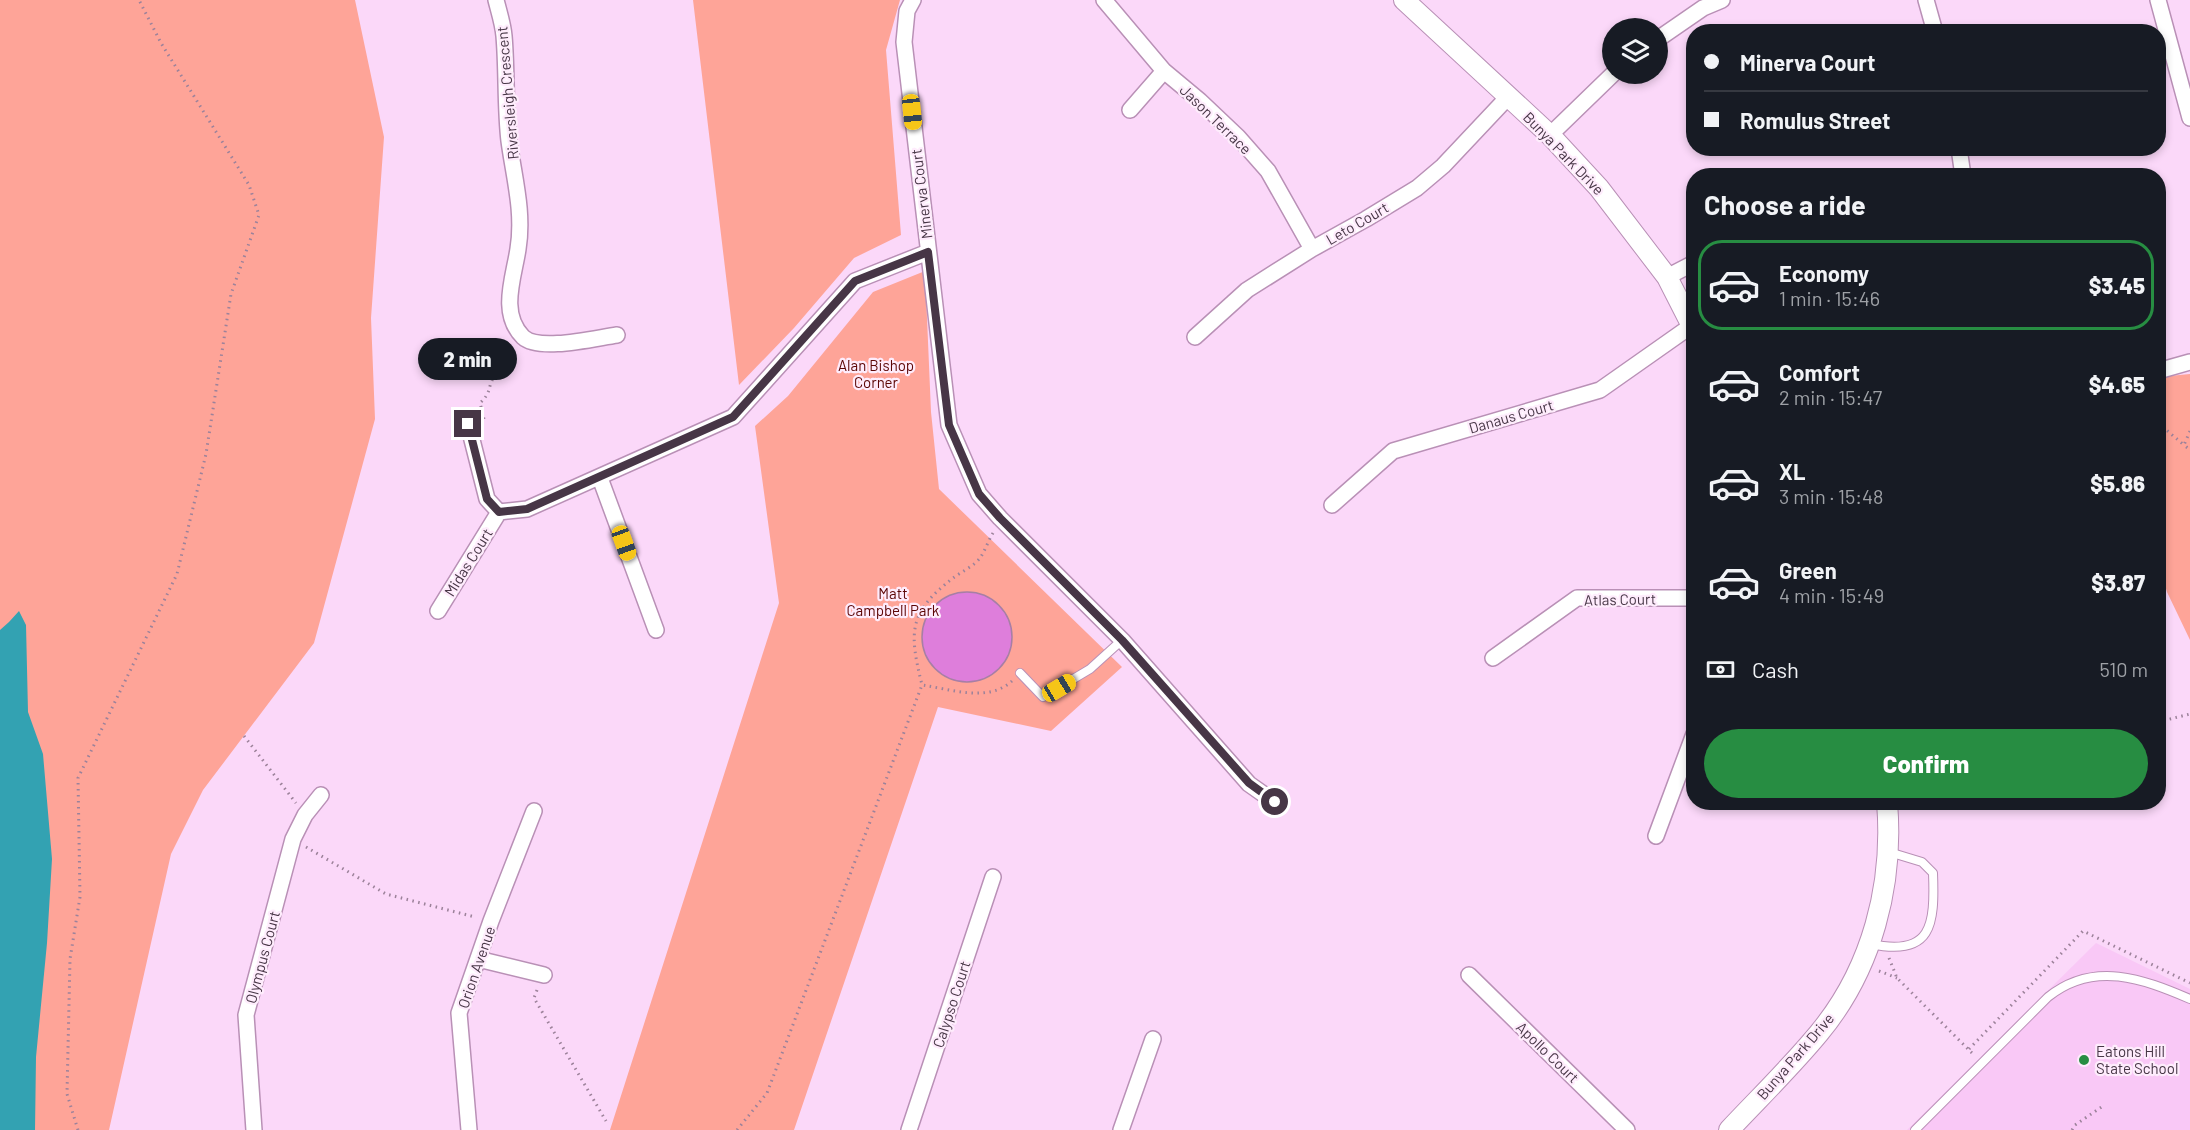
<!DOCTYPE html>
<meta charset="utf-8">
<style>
body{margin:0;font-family:Barlow,sans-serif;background:#20242c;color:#f1f3f6;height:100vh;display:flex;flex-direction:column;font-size:22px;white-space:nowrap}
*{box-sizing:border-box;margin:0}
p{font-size:20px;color:#9ea1a6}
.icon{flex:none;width:33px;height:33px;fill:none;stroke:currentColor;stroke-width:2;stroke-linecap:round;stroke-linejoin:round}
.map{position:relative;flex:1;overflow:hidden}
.details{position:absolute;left:1686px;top:168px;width:480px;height:642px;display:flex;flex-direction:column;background:#171b24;border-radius:24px;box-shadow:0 3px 9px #0003}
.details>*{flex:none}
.guide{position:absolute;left:1686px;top:24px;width:480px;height:132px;border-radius:24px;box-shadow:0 3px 9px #0003;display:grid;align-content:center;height:132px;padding:0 18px;background:#171b24}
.fabs{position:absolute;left:1602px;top:18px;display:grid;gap:12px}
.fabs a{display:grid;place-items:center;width:66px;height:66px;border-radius:50%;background:#171b24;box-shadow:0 3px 9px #0003;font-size:30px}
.end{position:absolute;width:27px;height:27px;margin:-14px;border:8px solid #473646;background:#fff;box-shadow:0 0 0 3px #fff}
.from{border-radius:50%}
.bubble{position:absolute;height:42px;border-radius:21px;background:#171b24;box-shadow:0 3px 9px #0003;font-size:20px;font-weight:800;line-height:42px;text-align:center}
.car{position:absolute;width:18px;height:36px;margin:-18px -9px;border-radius:8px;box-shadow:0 0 4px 2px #0007;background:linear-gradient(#f5c518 24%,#345 0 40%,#f5c518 0 76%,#345 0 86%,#f5c518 0)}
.guide b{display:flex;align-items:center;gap:21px;height:57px;font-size:22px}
.guide b+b{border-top:2px solid #363941}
.guide i{width:15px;height:15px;background:#f1f3f6}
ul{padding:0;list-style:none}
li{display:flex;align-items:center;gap:18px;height:90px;margin:0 12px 9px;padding:0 6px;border:3px solid transparent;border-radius:24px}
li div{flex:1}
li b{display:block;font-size:22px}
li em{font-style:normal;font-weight:800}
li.active{border-color:#278d42}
li>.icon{width:54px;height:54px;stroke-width:1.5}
h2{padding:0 18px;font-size:27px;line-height:72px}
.pay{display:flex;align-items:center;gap:15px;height:66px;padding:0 18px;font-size:22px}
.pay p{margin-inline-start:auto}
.cta{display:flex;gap:12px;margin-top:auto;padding:12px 18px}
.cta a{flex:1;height:69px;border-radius:36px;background:#278d42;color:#fff;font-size:24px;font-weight:800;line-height:69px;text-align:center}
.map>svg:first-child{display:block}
.built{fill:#f9c8f6}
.green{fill:#fea498}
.water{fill:#33a2b2}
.building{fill:#de7edb;stroke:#a77fa5;stroke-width:1.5}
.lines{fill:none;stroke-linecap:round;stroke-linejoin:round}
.service-casing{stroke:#b990b6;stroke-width:10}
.minor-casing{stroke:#b990b6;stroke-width:18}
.tertiary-casing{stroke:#b990b6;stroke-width:22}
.path{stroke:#9c829a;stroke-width:3;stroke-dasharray:1.5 4.5;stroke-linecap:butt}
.service{stroke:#fff;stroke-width:8}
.minor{stroke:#fff;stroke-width:15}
.tertiary{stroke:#fff;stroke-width:20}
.route{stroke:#473646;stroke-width:8}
.poi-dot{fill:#278d42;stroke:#feecfc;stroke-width:2}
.labels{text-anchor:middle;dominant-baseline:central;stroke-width:4.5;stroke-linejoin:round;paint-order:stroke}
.street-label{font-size:15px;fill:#473646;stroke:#feecfc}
.park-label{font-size:15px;fill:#5c0605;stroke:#feecfc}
.poi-label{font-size:15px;fill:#473646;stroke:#feecfc;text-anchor:start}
</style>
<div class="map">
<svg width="2190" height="1130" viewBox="0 0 2190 1130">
<rect width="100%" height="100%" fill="#fbd8f9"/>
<path class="built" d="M2096 943 2190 989V1130H1907Z"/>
<path class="green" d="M0 0H355L384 137 371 318 375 419 314 643 203 790 171 854 109 1130H0Z
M693 0H900L886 50 901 235 854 258 794 328 739 385Z
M925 271 931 412 939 489 1122 667 1051 731 938 707 794 1130H610L779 603 755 426 788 396 873 292Z
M2190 374V640L2167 592 2159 565 2158 381 2169 376Z"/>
<path class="water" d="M19 611 26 625 28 712 43 754 52 859 47 943 36 1057 35 1130H0V630L9 622Z"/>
<path class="building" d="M922 637a45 45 0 1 1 90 0a45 45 0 1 1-90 0Z"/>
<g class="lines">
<defs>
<path id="service" d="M1020 673 1043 697 1090 669 1122 640
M1871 944C1932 957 1935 925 1933 873L1922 862 1889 852
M1915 1130 2048 997C2094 960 2143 979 2190 999"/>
<path id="minor" d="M496 0C499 12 503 24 504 36 507 71 505 106 509 141 514 178 524 212 518 249 514 277 499 313 523 337 539 352 595 338 617 335
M913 0 907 11 904 42 949 425 979 494 1000 518 1122 640 1249 784 1276 803
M1104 0 1164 71 1200 101 1238 137 1268 171 1312 249
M1926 0 1935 32
M2158 0 2190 118
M1658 39 1703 8 1722 0
M1130 110 1164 71
M1550 135 1613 74
M1959 148 1963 176
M1667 277 1694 263
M1195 337 1247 290 1312 249 1366 219 1417 188 1443 166 1508 97
M2158 371 2190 362
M468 424 487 499 499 512 527 509 733 417 855 281 928 252
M600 478 656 630
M1332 505 1393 451 1600 390 1691 326
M438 611 499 512
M1493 658 1577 598H1694
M1656 836 1694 734
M478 959 544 975
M1469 975 1627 1130
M254 1130 246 1015 293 839 305 815 321 795
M469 1130 459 1013 491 921 534 811
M909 1130 993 877
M1121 1130 1153 1039"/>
<path id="tertiary" d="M1404 0 1550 135 1599 188 1667 277 1694 330
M1729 1130C1759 1098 1791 1067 1819 1033 1872 969 1894 885 1887 802"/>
</defs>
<use href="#service" class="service-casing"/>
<use href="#minor" class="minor-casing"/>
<use href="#tertiary" class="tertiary-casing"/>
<path class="path" d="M484 419 480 403C492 392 487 388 494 377 500 367 510 360 516 349
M2158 423 2184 445
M2190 431 2184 445 2190 450
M993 533C988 541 985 551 980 558 974 566 961 572 953 578 908 613 909 632 922 685 950 689 988 703 1012 681
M2158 722 2190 714
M244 736 296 803
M306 847 386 894 475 917
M1889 958 1897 978 1975 1056
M1879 971 1897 978
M537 990 534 998 606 1121
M1969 1049 2083 931 2190 983
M78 1130 67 1094 70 959 80 897 78 778 177 574 206 454 231 294 259 215 249 185 161 43 139 0
M737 1130 767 1093 922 685
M2072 1130 2075 1125 2103 1106"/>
<use href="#service" class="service"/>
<use href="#minor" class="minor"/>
<use href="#tertiary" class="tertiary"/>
</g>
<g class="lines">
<path class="route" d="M468 424 487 499 499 512 527 509 733 417 855 281 928 252 949 425 979 494 1000 518 1122 640 1249 783 1275 802"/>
</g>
<circle class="poi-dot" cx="2084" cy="1060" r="6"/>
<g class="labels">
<g class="street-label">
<text transform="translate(507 93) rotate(-95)">Riversleigh Crescent</text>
<text transform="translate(1216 119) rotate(44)">Jason Terrace</text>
<text transform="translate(1564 153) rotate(46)">Bunya Park Drive</text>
<text transform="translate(921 194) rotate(-97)">Minerva Court</text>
<text transform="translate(1357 223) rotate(-30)">Leto Court</text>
<text transform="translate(1511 416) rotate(-16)">Danaus Court</text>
<text transform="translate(468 562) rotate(-58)">Midas Court</text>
<text transform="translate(1620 599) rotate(-1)">Atlas Court</text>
<text transform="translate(262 957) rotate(-75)">Olympus Court</text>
<text transform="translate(476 967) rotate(-71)">Orion Avenue</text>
<text transform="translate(951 1004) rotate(-72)">Calypso Court</text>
<text transform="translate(1548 1052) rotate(44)">Apollo Court</text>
<text transform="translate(1795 1056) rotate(-49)">Bunya Park Drive</text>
</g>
<g class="park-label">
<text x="876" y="365">Alan Bishop<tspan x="876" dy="17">Corner</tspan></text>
<text x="893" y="593">Matt<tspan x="893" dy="17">Campbell Park</tspan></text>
</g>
<g class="poi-label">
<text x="2096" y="1051">Eatons Hill<tspan x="2096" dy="17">State School</tspan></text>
</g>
</g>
</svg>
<div class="fabs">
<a><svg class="icon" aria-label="layers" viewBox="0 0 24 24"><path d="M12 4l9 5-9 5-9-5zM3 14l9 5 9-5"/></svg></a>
</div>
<i class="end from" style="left:1275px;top:802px"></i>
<i class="end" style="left:468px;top:424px"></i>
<div class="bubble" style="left:418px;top:338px;width:99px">2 min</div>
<i class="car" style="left:912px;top:112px;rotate:174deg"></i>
<i class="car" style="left:624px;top:543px;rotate:160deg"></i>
<i class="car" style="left:1059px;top:688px;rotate:59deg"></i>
<div class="guide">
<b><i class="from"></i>Minerva Court</b>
<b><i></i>Romulus Street</b>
</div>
<section class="details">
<h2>Choose a ride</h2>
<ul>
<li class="active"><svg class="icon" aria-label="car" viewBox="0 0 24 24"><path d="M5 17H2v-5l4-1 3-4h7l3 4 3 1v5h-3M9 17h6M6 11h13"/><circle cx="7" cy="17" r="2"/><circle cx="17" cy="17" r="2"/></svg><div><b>Economy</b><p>1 min · 15:46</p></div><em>$3.45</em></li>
<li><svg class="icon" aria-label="car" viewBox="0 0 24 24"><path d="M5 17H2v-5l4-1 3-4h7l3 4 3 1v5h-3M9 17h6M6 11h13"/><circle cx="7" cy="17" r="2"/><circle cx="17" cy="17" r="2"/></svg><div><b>Comfort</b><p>2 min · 15:47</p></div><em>$4.65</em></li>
<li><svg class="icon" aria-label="car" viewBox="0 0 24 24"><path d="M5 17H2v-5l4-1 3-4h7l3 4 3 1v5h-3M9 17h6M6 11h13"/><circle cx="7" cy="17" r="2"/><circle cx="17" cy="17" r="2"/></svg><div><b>XL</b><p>3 min · 15:48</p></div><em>$5.86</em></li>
<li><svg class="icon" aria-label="car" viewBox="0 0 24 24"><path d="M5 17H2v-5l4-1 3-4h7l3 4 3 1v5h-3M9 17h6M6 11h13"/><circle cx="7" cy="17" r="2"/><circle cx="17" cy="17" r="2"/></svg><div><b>Green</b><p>4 min · 15:49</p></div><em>$3.87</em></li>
</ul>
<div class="pay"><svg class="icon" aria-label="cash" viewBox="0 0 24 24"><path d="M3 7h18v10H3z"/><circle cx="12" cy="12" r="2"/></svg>Cash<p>510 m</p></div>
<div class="cta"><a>Confirm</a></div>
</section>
</div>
